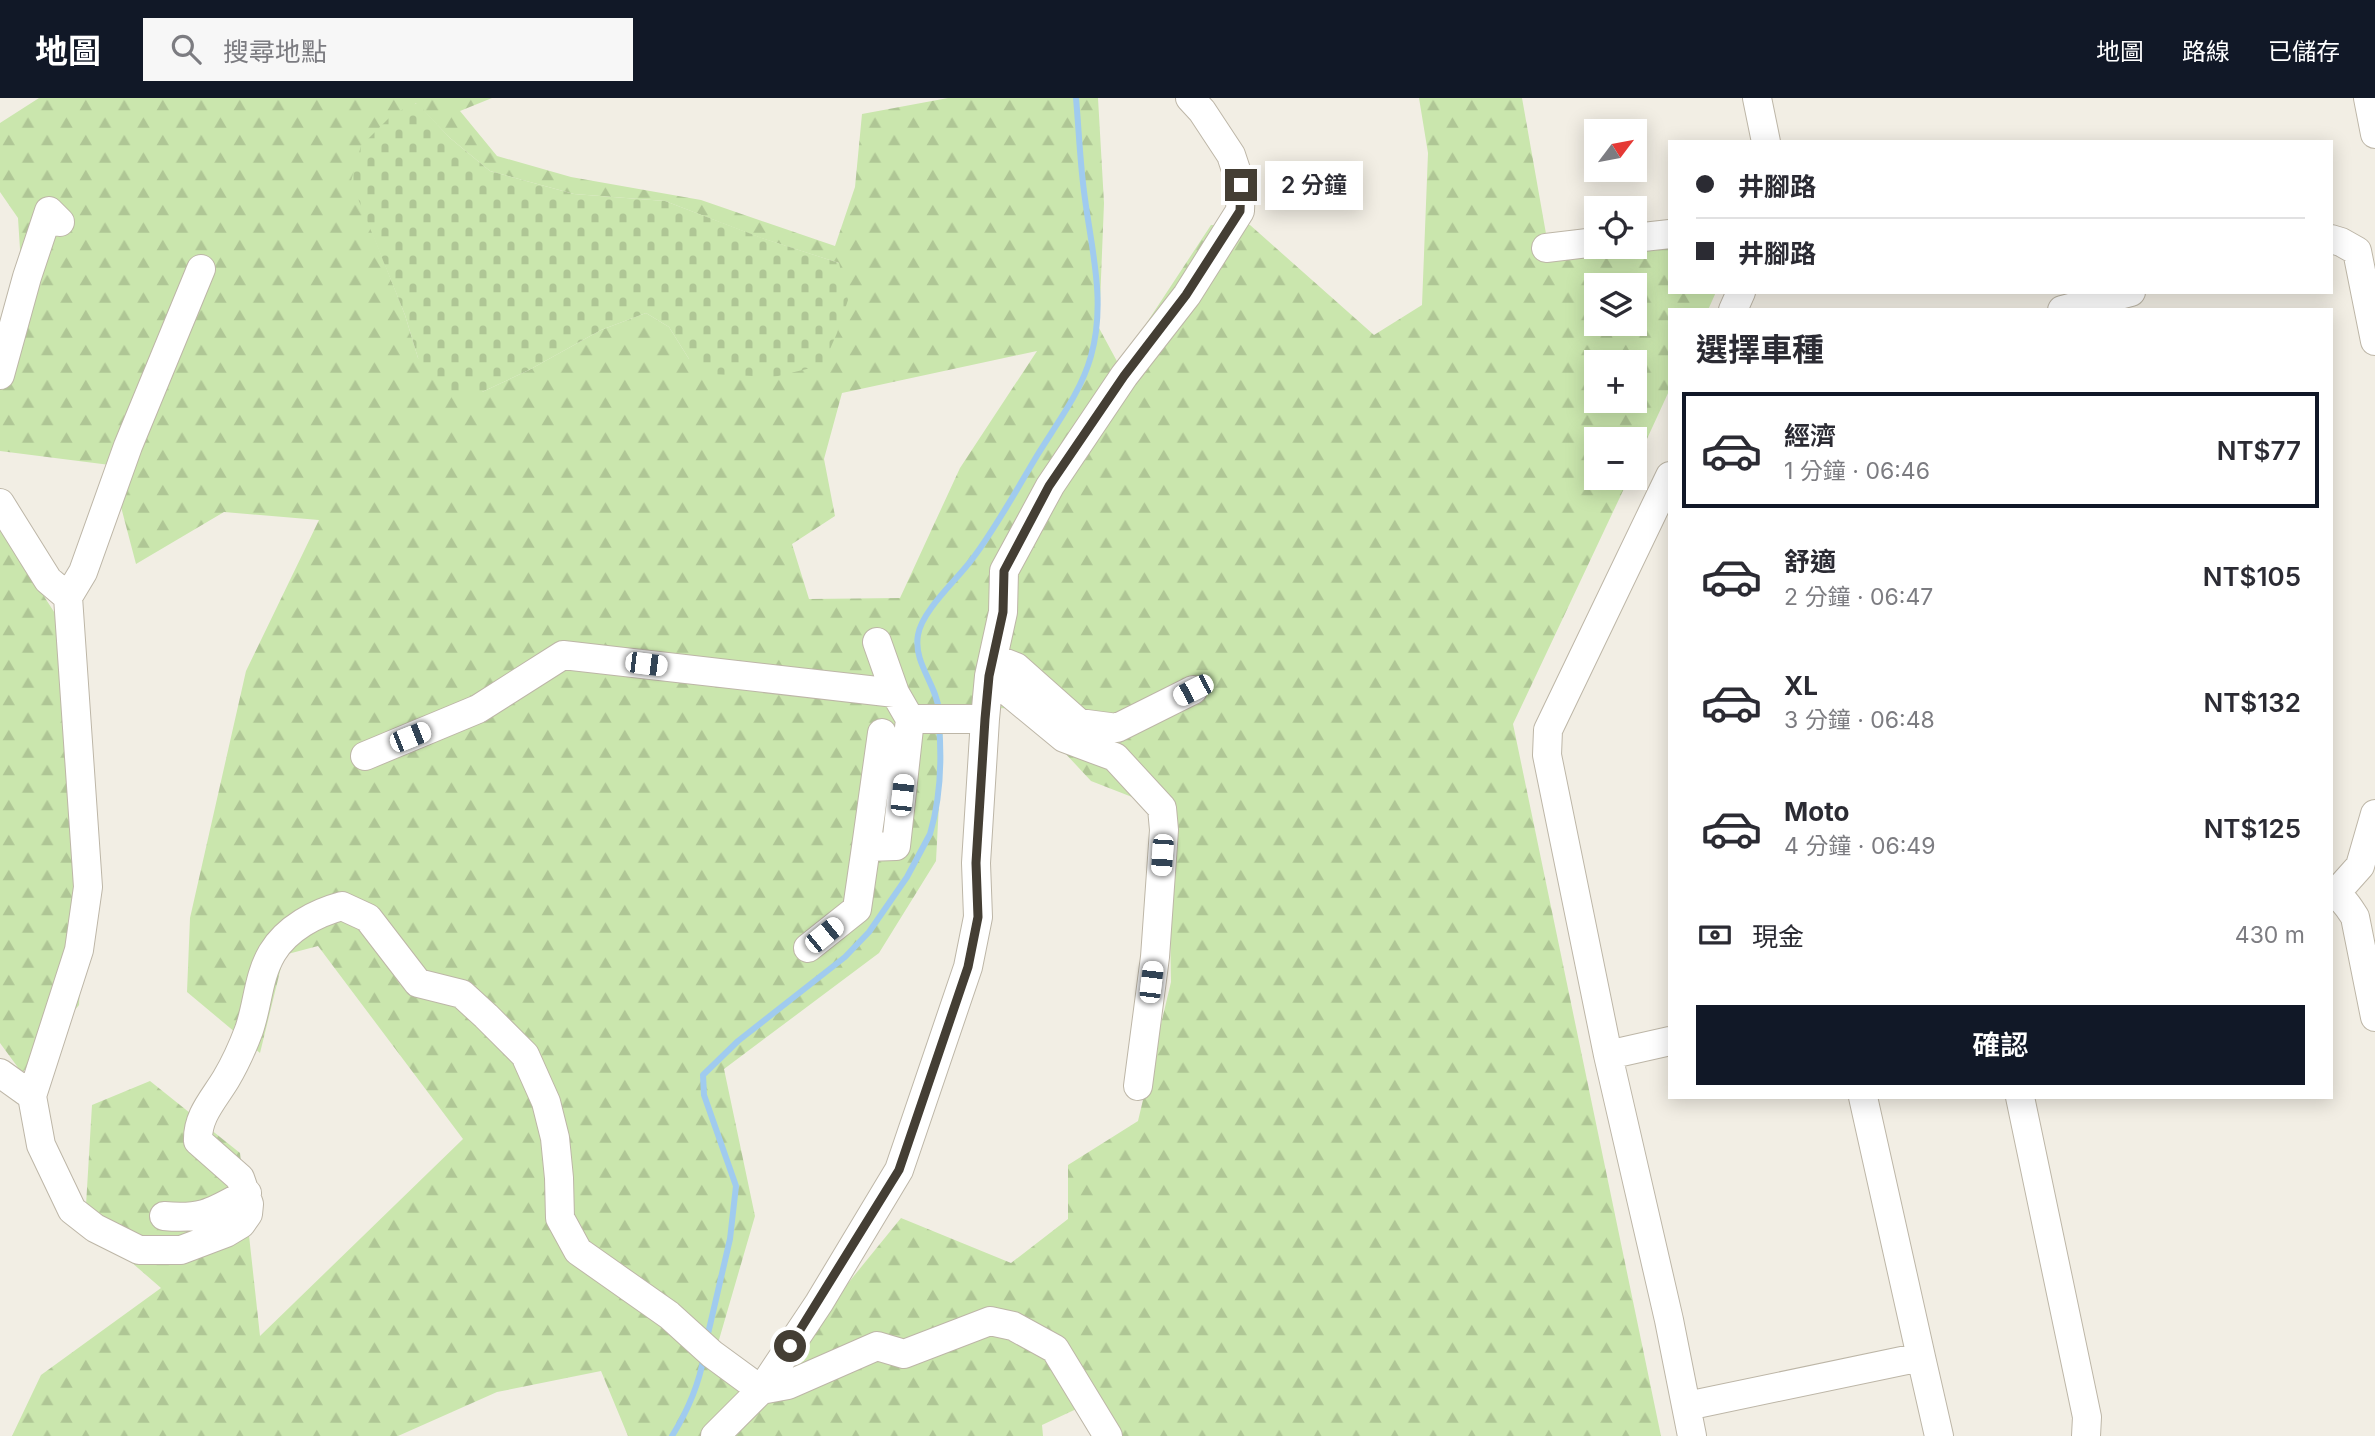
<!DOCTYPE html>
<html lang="zh-TW">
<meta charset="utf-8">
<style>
body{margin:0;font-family:Inter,"Noto Sans TC",sans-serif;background:#f7f7f7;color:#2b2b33;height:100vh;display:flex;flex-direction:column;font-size:26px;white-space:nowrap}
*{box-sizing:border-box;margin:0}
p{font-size:23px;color:#7c7c81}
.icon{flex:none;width:38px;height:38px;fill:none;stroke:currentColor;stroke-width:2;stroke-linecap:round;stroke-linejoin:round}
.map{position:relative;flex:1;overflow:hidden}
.sheet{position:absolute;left:1668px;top:210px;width:665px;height:791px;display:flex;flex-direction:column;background:#fff;border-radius:0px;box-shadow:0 4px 18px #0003}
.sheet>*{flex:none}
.top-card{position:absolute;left:1668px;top:42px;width:665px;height:154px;border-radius:0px;box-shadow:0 4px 18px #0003;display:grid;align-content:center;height:154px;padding:0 28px;background:#fff}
.needle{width:46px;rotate:58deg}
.controls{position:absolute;left:1584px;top:21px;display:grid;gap:14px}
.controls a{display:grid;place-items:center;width:63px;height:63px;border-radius:0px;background:#fff;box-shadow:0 4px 18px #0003;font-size:35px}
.end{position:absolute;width:32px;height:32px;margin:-16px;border:9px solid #443e34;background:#fff;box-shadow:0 0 0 4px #fff}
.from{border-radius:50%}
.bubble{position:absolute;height:49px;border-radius:0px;background:#fff;box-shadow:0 4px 18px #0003;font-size:23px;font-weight:600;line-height:49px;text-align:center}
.car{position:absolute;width:21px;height:42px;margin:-21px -10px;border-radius:9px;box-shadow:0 0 5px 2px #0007;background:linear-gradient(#fff 24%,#345 0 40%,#fff 0 76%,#345 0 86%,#fff 0)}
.top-card b{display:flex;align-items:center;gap:24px;height:66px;font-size:26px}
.top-card b+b{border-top:2px solid #e1e1e2}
.top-card i{width:18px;height:18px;background:#2b2b33}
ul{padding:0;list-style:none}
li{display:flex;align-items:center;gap:21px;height:116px;margin:0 14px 10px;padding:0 14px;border:4px solid transparent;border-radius:0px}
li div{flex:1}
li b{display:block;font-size:26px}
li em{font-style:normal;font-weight:600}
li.active{border-color:#111827}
li>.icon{width:63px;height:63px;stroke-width:1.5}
h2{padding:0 28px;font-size:32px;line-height:84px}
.pay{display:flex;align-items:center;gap:18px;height:77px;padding:0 28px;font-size:26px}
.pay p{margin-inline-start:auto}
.primary-button{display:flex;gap:14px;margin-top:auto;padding:14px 28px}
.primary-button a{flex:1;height:80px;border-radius:0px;background:#111827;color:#fff;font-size:28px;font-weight:600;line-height:80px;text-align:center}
header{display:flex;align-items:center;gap:42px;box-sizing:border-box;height:98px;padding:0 35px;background:#111827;color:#fff}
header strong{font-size:33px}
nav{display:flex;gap:38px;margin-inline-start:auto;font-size:24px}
.search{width:490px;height:63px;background:#f7f7f7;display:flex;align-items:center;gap:18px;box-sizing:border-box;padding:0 24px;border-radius:0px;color:#7c7c81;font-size:26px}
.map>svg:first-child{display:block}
.forest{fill:url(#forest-firs);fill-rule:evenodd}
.cemetery{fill:url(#cemetery-stones)}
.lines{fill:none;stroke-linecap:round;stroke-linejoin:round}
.stream{stroke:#a0cbef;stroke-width:6}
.minor-casing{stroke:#bdb6a7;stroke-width:30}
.minor{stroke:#fff;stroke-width:28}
.route{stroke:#443e34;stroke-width:9}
</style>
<header>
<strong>地圖</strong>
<div class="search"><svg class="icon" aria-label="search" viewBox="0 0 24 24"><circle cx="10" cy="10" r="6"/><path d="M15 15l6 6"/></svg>搜尋地點</div>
<nav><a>地圖</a><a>路線</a><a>已儲存</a></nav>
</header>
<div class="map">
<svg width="2375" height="1338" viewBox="0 0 2375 1338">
<defs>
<pattern id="forest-firs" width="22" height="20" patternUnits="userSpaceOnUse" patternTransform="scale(1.75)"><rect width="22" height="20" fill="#cae6ad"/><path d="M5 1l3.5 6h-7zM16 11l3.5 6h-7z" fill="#afc695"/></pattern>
<pattern id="cemetery-stones" width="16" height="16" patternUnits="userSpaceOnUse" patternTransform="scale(1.75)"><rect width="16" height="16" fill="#cae6ad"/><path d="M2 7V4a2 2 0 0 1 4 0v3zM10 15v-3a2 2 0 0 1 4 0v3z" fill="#afc695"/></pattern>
</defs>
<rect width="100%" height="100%" fill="#f2eee4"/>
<path class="forest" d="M39 0H492L460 13 497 58 571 79 701 102 835 148 855 89 862 16 948 0H1098L1104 105 1099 230 1119 267 1211 127H1250L1374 237 1422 207 1428 55 1419 0H1522L1551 164 1669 146 1670 194H1716L1708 212H1670L1669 293 1635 367 1634 341H1596V380H1629L1513 626 1661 1338H1107L1085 1307 1042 1327 1043 1338H628L601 1273 497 1294 398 1338H12L41 1277 161 1190 85 1124 92 1007 150 983 240 1055 260 1238 463 1041 318 848 284 857 260 955 187 894 190 820 246 573 319 422 224 414 136 466 110 367 0 353V288L24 214 18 120 0 94V25ZM416 5 450 40 490 73 574 96 665 103 761 140 839 165 689 261 669 229 646 215 601 232 529 272 482 294 418 260 405 217 352 83ZM1596 187H1634V226H1596ZM1037 253 960 370 900 500 809 501 792 446 835 418 824 361 842 295ZM1596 264H1634V303H1596ZM1023 610 1091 683 1168 713 1171 884 1138 1023 1068 1067V1121L1011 1165 901 1120 758 1296 714 1259 755 1118 724 971 879 855 936 763 944 611Z
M0 430 67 534 87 751 79 907 22 975 0 945Z"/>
<path class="cemetery" d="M417 5 450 40 490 73 574 96 665 103 762 140 839 165 848 202 837 235 823 267 774 279 711 276 689 261 669 229 646 215 601 232 529 272 482 294 442 293 418 260 405 217 351 83 361 48 393 16Z"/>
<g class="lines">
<path class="stream" d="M939 613C937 587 913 565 918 537 922 512 958 481 973 460 997 428 1017 391 1038 356 1057 325 1081 294 1091 258 1106 205 1092 154 1085 101 1080 67 1079 33 1076 0
M707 1240 730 1141 736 1088 704 997 703 977 738 943 845 859 869 834 907 779 930 736C940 702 942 663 939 627
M672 1338C687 1314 699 1286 704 1258"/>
<defs>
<path id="minor" d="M1757 0 1766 44
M2368 0 2375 36
M1634 140 1670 136
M2331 141 2341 144 2357 153 2375 243
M1546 150 1596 144
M201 171 128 348 83 474 68 499 88 789 79 852 32 998 41 1047 72 1112 95 1130 139 1152H181L226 1135 241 1126 248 1116 249 1106 240 1080 198 1043C197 1018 214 1001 226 981 235 966 243 948 249 932 258 906 258 879 272 855 287 830 316 815 342 808L368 820 418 885 462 896 486 918 525 957 546 1004 555 1040 559 1080 560 1120 578 1153 669 1217 712 1256 761 1292 788 1287 877 1248 904 1256 990 1223 1013 1228 1055 1251 1108 1338
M1733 212 1741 194
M2062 212 2131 194
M0 277 27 179 49 113 60 124
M1670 378 1548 632 1547 657 1608 957 1669 1222 1692 1338
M0 405 48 482 68 499
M877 544 895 595 910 621 896 748 866 749 882 635
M993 560 1016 569 1079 625 1117 630 1193 592
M989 578 1064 640 1115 659 1162 710 1164 732 1155 859 1138 988
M910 621H985
M365 658 478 611 563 557 895 595
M2331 796C2343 798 2349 810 2355 819L2375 919
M2335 796 2360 768 2375 716
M808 850 857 811 866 749
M1608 957 1670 943
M0 975 32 998
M2020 999 2087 1319 2086 1338
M164 1118C203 1122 214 1113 247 1095
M1921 1259 1939 1338
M1687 1308 1921 1259 1863 999
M715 1338 761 1292 819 1205 899 1072 968 869 978 819 976 765 985 621 989 578 1003 514 1004 473 1050 388 1124 278 1187 197 1240 113 1241 87 1231 57 1202 13 1190 0"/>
</defs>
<use href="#minor" class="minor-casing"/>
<use href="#minor" class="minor"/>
</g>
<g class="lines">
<path class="route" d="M790 1248 899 1072 968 869 978 819 976 765 985 621 989 578 1003 514 1004 473 1049 388 1124 278 1186 197 1240 113 1241 87"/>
</g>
</svg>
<div class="controls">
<a><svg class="needle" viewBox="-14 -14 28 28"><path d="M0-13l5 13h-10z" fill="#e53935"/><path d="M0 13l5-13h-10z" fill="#7c7c81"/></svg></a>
<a><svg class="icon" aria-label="locate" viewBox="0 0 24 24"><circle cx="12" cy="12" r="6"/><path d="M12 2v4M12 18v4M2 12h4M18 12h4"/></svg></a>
<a><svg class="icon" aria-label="layers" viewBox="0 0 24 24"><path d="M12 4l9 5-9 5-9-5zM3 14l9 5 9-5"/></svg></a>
<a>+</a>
<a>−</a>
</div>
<i class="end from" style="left:790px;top:1248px"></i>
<i class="end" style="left:1241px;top:87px"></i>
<div class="bubble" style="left:1265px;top:63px;width:98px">2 分鐘</div>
<i class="car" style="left:646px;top:566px;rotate:97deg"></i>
<i class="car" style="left:1193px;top:592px;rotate:243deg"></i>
<i class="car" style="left:410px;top:639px;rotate:68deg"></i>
<i class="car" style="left:902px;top:697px;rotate:6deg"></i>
<i class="car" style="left:1162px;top:757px;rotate:184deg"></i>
<i class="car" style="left:824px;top:837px;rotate:51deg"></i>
<i class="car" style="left:1151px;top:884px;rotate:7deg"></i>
<div class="top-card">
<b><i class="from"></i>井腳路</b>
<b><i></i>井腳路</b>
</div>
<section class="sheet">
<h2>選擇車種</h2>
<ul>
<li class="active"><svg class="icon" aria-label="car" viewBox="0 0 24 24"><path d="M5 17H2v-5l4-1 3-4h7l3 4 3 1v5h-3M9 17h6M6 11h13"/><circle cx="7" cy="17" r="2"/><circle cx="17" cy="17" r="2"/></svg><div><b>經濟</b><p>1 分鐘 · 06:46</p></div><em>NT$77</em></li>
<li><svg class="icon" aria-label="car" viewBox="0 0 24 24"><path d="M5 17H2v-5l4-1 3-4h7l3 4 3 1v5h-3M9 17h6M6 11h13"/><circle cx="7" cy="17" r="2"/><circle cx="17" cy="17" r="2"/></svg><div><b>舒適</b><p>2 分鐘 · 06:47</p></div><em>NT$105</em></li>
<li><svg class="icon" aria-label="car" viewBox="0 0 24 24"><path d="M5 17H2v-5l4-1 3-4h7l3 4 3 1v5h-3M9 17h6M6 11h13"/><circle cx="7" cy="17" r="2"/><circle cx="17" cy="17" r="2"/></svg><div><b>XL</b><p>3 分鐘 · 06:48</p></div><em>NT$132</em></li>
<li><svg class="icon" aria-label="car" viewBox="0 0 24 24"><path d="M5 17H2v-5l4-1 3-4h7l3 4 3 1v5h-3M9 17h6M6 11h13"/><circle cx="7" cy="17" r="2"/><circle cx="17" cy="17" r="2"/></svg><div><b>Moto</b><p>4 分鐘 · 06:49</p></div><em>NT$125</em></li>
</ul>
<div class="pay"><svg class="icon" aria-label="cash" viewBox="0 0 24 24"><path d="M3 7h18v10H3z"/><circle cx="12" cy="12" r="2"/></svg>現金<p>430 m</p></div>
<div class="primary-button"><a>確認</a></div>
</section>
</div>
